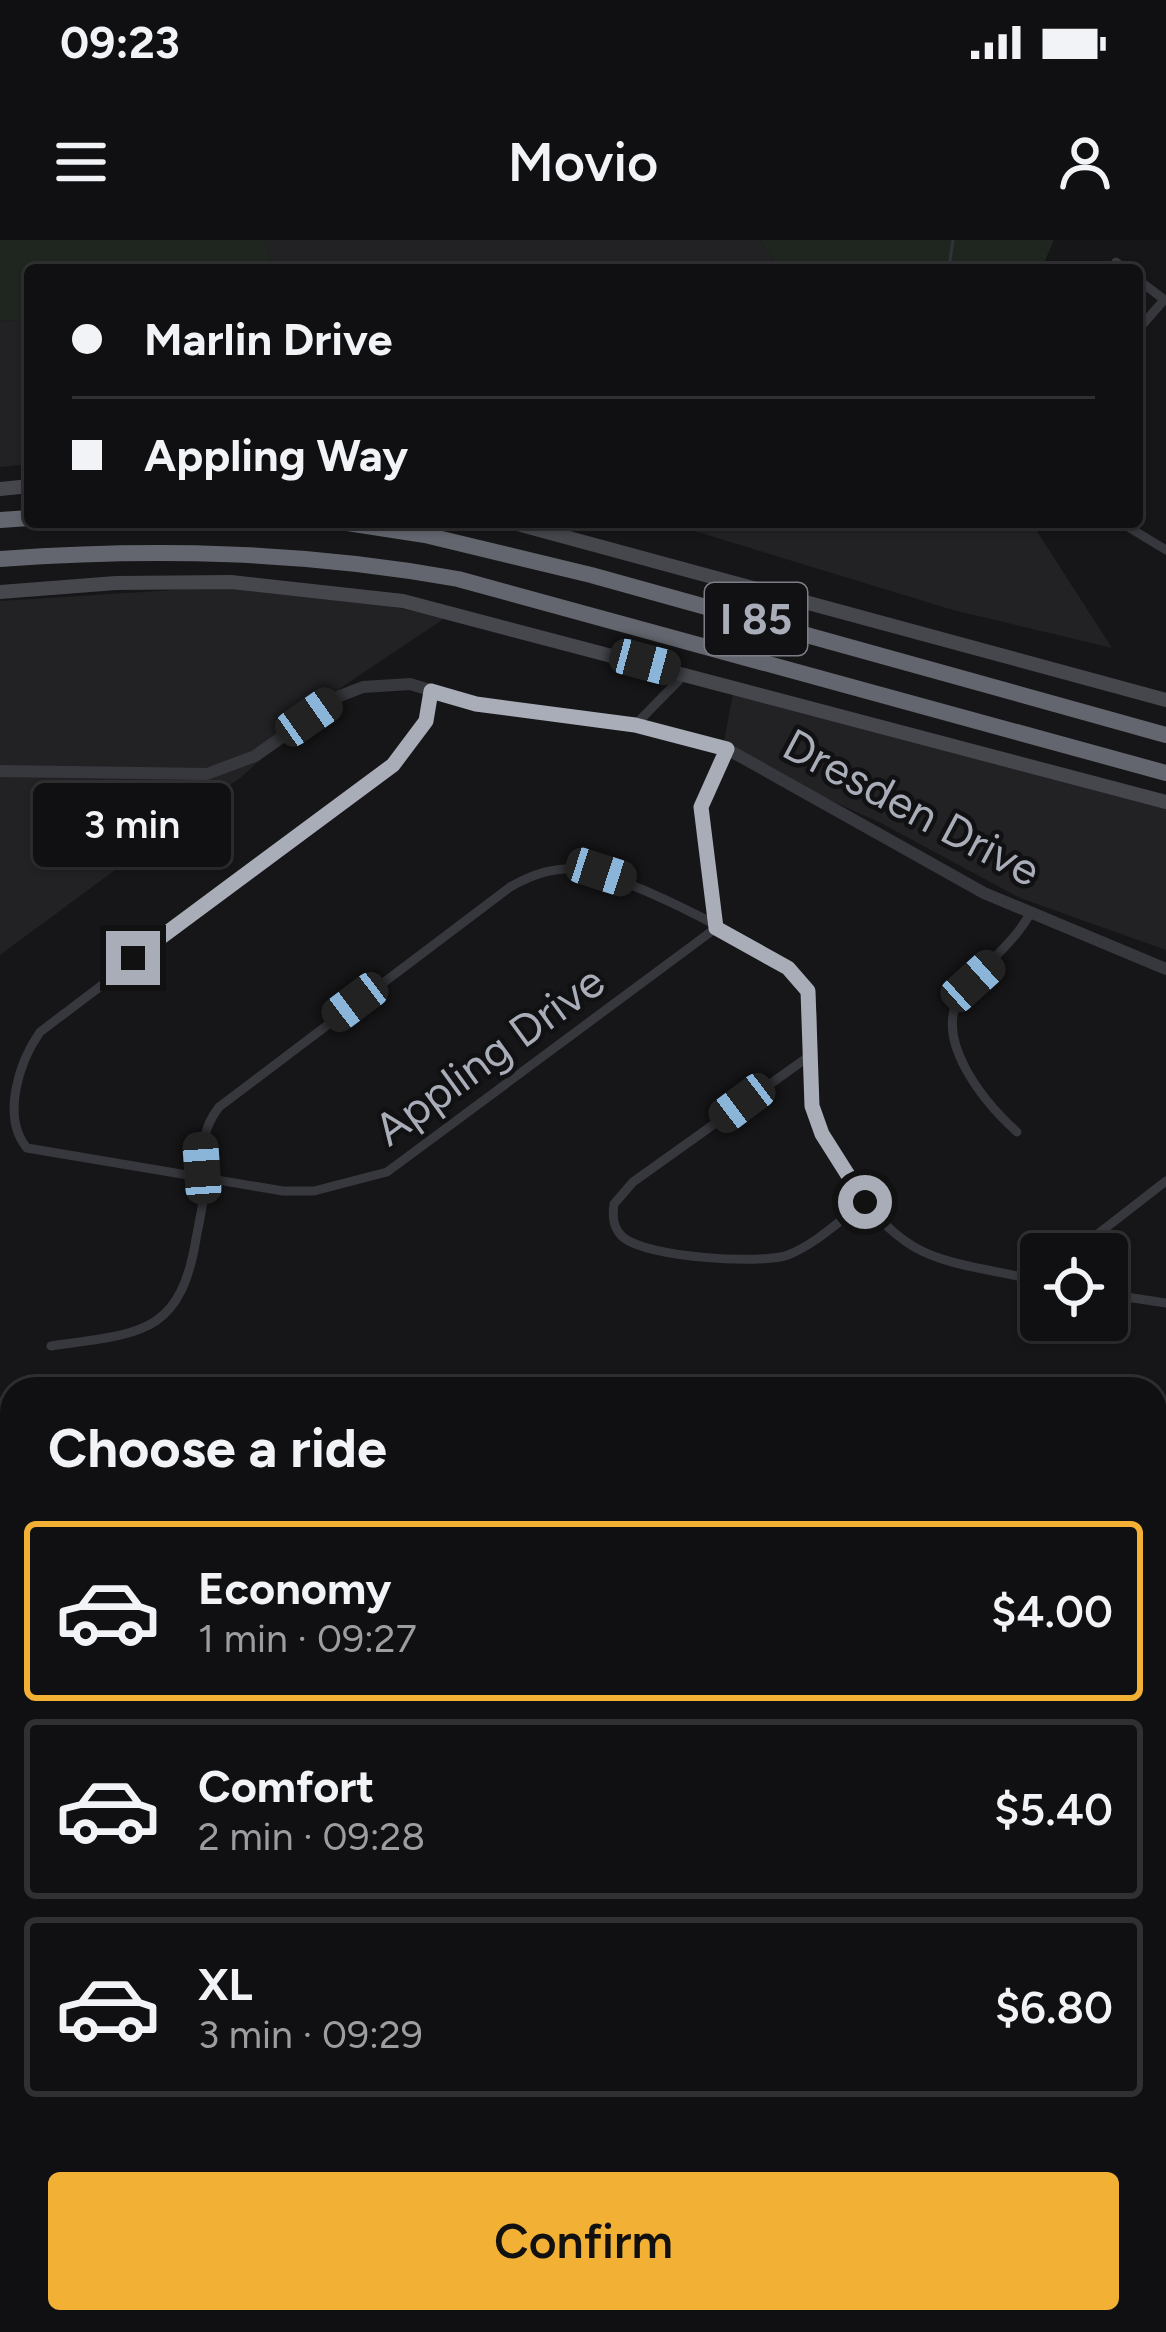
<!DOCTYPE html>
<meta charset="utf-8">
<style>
body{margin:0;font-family:Figtree,sans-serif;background:#19191b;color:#f1f3f6;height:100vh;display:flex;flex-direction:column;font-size:45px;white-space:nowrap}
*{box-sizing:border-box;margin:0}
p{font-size:39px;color:#9c9d9f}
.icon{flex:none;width:66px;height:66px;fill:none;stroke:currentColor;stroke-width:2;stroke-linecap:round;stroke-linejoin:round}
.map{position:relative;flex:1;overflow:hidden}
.drawer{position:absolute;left:0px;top:1137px;width:1167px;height:957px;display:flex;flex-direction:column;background:#101012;border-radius:36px 36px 0 0;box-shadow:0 3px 9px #0004,0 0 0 3px #303032}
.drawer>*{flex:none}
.guide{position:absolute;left:24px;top:24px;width:1119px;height:264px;border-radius:12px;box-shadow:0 3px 9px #0004,0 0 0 3px #303032;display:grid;align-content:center;height:264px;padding:0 48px;background:#101012}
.fabs{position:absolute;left:1020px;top:993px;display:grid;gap:24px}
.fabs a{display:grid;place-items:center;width:108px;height:108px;border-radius:12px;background:#101012;box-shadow:0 3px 9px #0004,0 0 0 3px #303032;font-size:60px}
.end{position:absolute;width:54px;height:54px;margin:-27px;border:15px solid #a8adb8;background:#111;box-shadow:0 0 0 6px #111}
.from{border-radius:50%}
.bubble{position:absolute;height:84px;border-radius:12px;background:#101012;box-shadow:0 3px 9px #0004,0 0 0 3px #303032;font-size:39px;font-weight:600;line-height:84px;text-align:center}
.car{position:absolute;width:36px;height:72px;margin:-36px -18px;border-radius:15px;box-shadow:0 0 9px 3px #0007;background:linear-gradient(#222 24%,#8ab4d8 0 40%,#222 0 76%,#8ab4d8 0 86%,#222 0)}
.guide b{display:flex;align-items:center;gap:42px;height:114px;font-size:45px}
.guide b+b{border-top:3px solid #303032}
.guide i{width:30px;height:30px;background:#f1f3f6}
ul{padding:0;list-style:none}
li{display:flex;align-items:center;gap:36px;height:180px;margin:0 24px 18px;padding:0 24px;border:6px solid #303032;border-radius:12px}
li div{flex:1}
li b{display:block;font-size:45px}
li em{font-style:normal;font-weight:600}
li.selected{border-color:#f2b134}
li>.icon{width:108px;height:108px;stroke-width:1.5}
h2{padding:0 48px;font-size:54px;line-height:144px}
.action{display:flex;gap:24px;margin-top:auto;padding:24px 48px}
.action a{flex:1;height:138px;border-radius:12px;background:#f2b134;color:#111;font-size:48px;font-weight:600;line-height:138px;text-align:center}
.status{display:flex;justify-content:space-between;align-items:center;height:84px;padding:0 60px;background:#101012;direction:ltr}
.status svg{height:33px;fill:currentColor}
header{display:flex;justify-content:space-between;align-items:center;height:156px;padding:0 48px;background:#101012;font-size:54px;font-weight:600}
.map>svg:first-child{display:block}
.built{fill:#222225}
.green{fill:#1e261f}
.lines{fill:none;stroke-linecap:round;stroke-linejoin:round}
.stream{stroke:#2c353c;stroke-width:3}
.minor{stroke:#37383d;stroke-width:9}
.tertiary{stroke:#37383d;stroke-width:12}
.secondary{stroke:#45474d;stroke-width:14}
.motorway{stroke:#63666e;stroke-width:16}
.route{stroke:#a8adb8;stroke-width:15}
.labels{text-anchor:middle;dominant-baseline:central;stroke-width:9;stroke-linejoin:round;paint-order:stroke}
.shield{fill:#111113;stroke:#7b7e86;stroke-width:3}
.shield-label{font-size:42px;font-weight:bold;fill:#a8adb8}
.street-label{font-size:45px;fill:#a8adb8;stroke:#111113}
</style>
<div class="status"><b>09:23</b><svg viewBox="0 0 49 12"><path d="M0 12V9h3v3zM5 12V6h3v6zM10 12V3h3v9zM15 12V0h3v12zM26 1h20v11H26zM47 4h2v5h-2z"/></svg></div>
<header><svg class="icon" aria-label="menu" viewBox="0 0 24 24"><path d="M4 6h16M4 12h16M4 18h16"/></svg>Movio<svg class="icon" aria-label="person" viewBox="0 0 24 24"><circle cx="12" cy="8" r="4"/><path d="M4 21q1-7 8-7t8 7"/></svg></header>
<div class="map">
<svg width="1166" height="2092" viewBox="0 0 1166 2092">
<rect width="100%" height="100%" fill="#161618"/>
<path class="built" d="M264 0H759L781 30H274Z
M30 79V224L0 227V81Z
M665 282H1031L1112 408 953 370Z
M283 343 445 378 342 447 241 537 0 715V361Z
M735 443 1166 560V710L1020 658 879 582 722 512Z
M12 1860V1915L0 1917V1862Z"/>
<path class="green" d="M0 0H264L274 30H30V79L0 81Z
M759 0H1054L1041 30H781Z"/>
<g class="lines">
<path class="stream" d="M949 27 953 0
M1155 1530 1166 1539"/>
<path class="minor" d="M1112 30 1116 22 1126 30
M1137 39 1166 61
M1137 91 1164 60
M1120 282 1166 310
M431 451 426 481 393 525 40 792C19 822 1 877 27 908L283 951H314L387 932 716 688 701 567 727 509
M635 485 686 433
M808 817 633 942 614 964C612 977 613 989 624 998 648 1017 759 1025 788 1015 816 1004 840 980 865 962
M1017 892C985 863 929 797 963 752 985 723 1013 705 1031 672
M1072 1014 1166 941
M1107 1054 1166 1063
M51 1106C138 1093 180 1097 196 999 199 982 204 962 205 944 206 912 197 896 219 867L510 647C533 634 554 627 580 629 619 632 786 714 805 746 819 769 808 818 811 846 813 879 827 902 844 930 904 1026 937 1018 1041 1041
M0 1270 12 1275
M1155 1305 1166 1307
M0 1636 12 1634
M0 1778 12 1776
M1155 1865 1166 1863
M1155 2028 1166 2026
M186 2092 187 2082
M499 2092 504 2082
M884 2092 909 2082"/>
<path class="tertiary" d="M0 531 207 534 255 516 340 456 363 447 410 444 476 464 635 485 727 509 984 653 1166 729
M1155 1655 1166 1650
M0 1919 12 1917"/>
<path class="secondary" d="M0 249 30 246
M510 282 1166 460
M0 352 116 343 231 342 403 361 1166 562"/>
<path class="motorway" d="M0 280 30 278
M341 282 425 295 591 335 1166 495
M0 319C155 308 304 311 458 339L1166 533"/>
</g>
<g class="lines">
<path class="route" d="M133 718 393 525 426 481 431 451 476 464 635 485 727 509 701 567 716 688 788 728 808 751 812 866 822 894 865 962"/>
</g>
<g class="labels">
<rect class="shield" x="705" y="343" width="102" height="72" rx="9"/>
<g class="shield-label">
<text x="756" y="379">I 85</text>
</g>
<g class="street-label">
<text transform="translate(912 567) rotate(28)">Dresden Drive</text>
<text transform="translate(489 815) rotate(-36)">Appling Drive</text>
</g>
</g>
</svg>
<div class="fabs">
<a><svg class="icon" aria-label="locate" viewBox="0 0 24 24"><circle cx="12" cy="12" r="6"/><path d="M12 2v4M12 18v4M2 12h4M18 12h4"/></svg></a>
</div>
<i class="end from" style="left:865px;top:962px"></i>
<i class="end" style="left:133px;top:718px"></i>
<div class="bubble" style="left:33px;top:543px;width:198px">3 min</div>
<i class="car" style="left:645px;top:422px;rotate:105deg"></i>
<i class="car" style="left:309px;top:477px;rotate:55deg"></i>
<i class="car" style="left:601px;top:632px;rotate:108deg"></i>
<i class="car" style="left:973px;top:741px;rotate:48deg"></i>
<i class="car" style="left:355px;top:762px;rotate:233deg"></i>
<i class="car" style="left:742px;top:863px;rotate:233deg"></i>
<i class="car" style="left:202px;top:928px;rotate:356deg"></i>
<div class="guide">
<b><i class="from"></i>Marlin Drive</b>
<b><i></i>Appling Way</b>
</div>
<section class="drawer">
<h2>Choose a ride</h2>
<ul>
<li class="selected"><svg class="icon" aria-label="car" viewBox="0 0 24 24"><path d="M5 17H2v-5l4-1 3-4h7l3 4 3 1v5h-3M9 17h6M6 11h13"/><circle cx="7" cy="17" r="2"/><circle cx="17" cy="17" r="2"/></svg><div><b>Economy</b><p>1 min · 09:27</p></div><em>$4.00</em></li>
<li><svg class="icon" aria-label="car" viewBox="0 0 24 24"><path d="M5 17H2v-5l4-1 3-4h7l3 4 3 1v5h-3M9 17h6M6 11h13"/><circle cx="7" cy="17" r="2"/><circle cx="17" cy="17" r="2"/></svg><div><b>Comfort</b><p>2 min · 09:28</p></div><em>$5.40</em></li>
<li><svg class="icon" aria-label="car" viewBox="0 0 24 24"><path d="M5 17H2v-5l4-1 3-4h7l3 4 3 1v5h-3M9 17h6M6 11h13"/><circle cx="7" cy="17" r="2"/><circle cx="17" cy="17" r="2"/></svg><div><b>XL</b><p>3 min · 09:29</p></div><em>$6.80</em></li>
</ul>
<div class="action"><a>Confirm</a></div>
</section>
</div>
